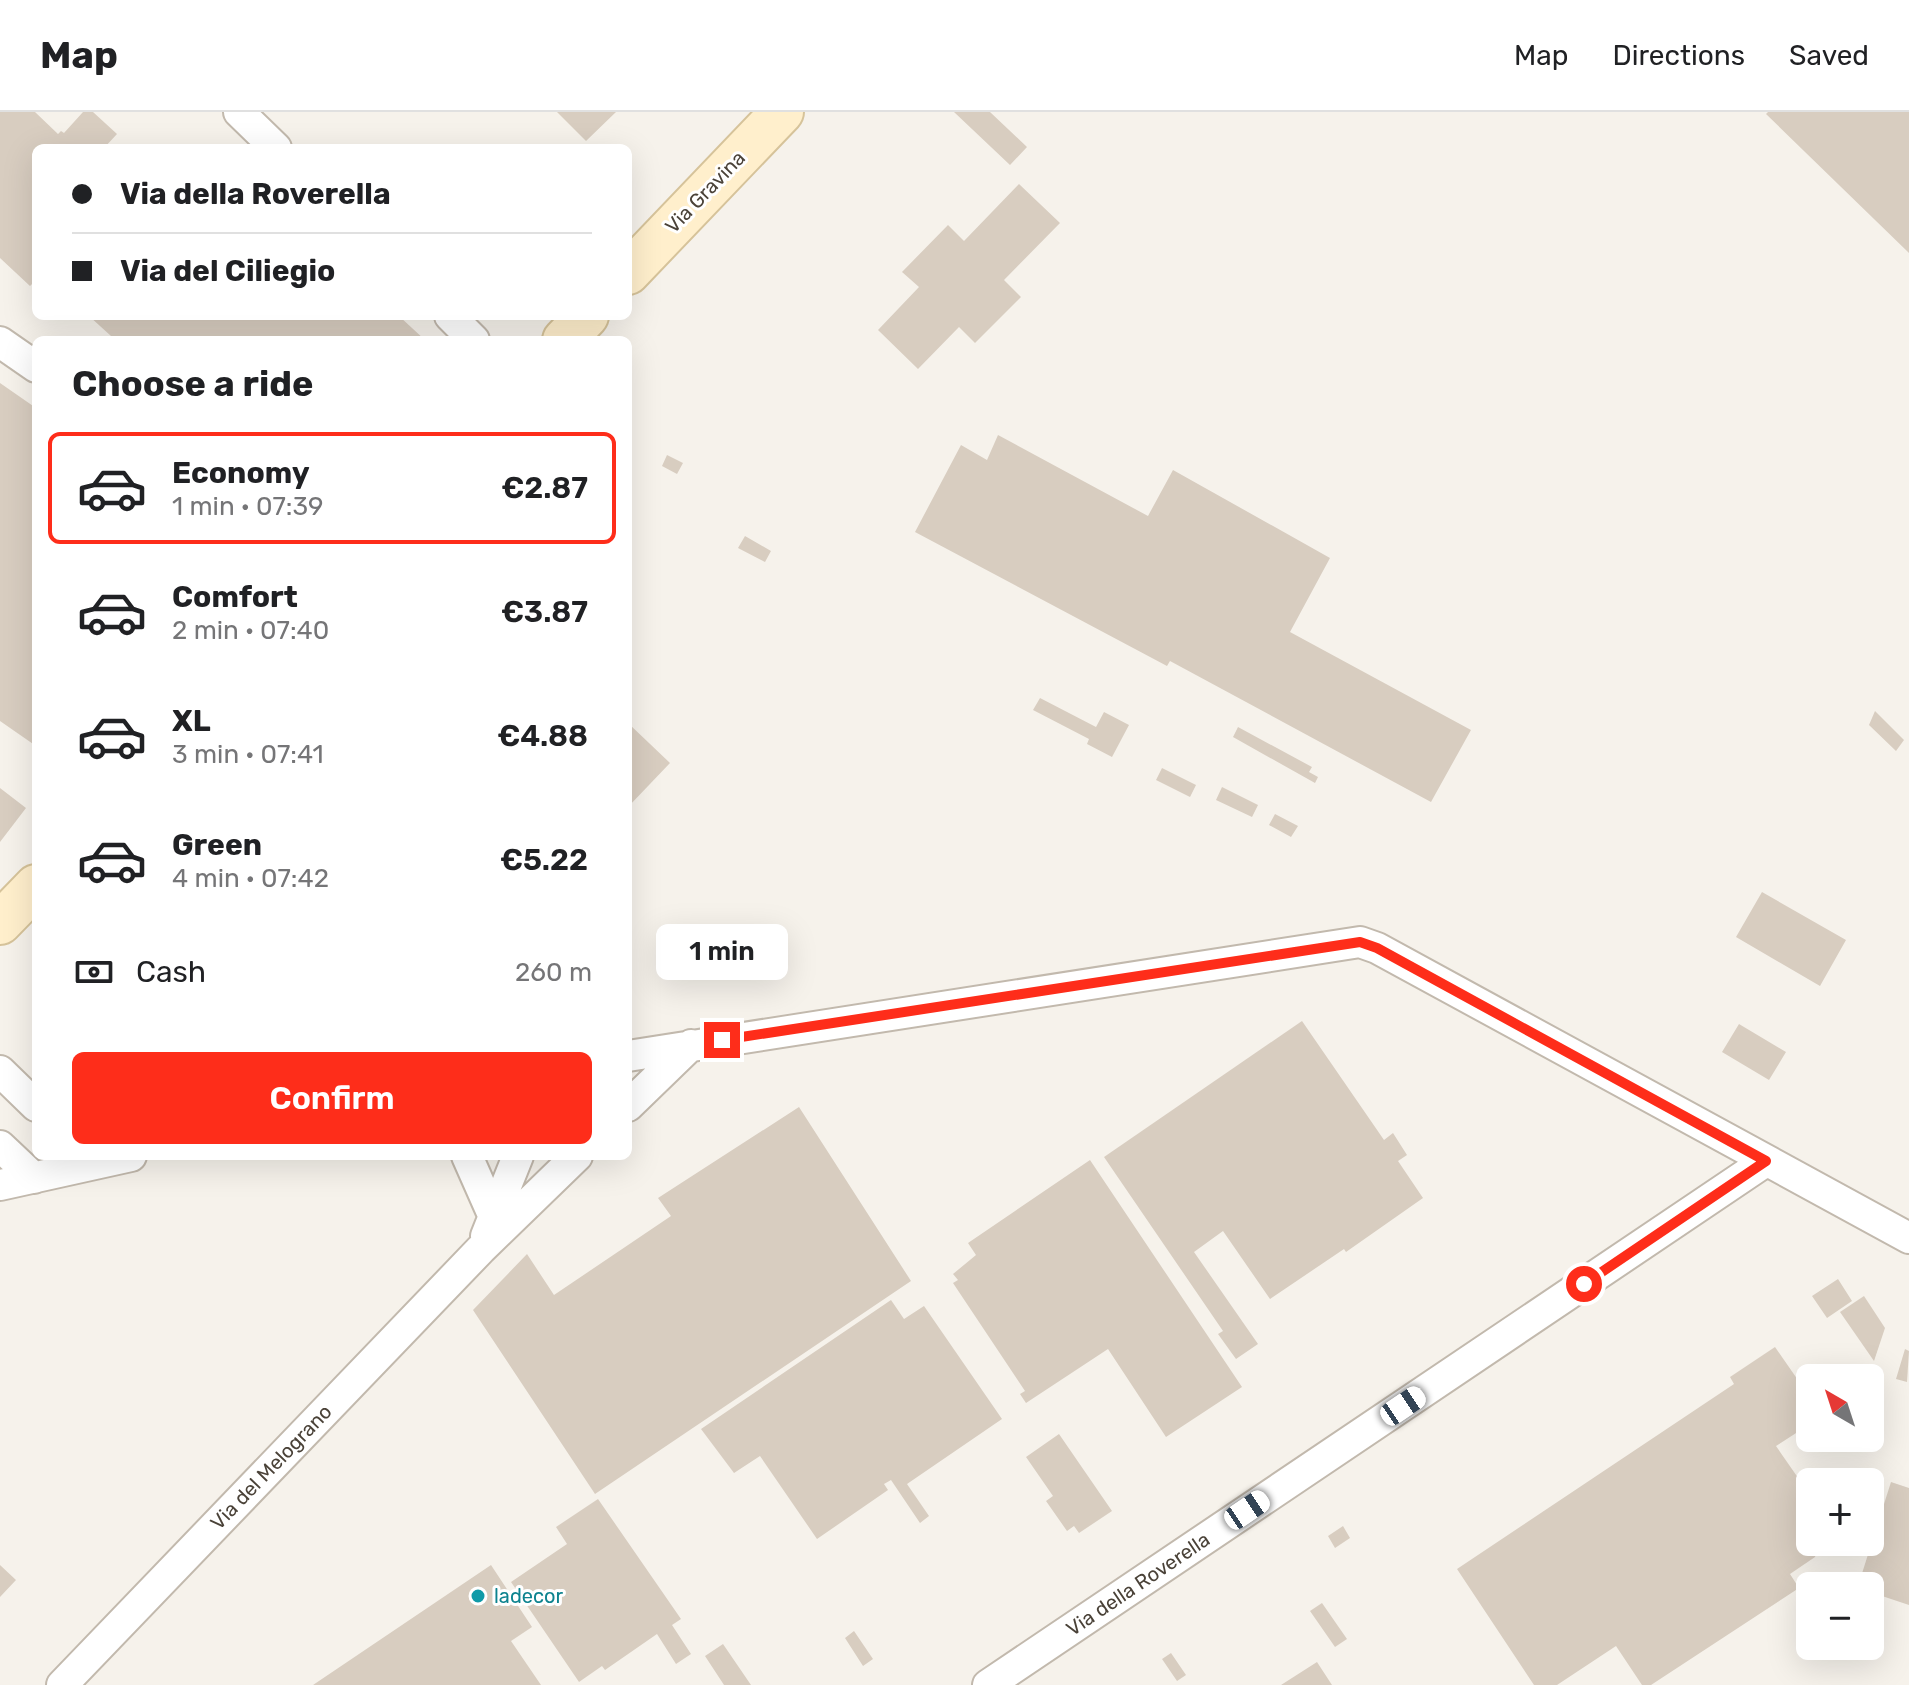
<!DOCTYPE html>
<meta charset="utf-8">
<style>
body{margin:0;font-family:Rubik,sans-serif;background:#f6f6f6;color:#202124;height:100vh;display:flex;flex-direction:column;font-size:30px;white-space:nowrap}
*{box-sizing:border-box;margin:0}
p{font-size:26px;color:#757577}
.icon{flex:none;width:44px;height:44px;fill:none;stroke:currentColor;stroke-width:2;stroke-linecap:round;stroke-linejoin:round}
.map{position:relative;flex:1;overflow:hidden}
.drawer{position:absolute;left:32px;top:224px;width:600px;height:824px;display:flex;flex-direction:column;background:#fff;border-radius:12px;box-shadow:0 8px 32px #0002}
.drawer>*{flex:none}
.hud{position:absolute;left:32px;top:32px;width:600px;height:176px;border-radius:12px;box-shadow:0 8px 32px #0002;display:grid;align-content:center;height:176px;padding:0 40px;background:#fff}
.needle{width:52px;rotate:321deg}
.tools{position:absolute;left:1796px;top:1252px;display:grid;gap:16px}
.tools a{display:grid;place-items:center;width:88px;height:88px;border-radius:12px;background:#fff;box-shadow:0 8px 32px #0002;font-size:40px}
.end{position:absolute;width:36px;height:36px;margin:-18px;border:10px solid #fe2d1a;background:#fff;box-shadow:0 0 0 4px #fff}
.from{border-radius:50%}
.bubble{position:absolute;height:56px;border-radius:12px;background:#fff;box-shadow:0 8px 32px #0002;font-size:26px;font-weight:600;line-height:56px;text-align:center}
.car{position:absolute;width:24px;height:48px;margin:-24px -12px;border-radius:10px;box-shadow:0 0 6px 2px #0007;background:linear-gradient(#fff 24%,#345 0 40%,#fff 0 76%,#345 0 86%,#fff 0)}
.hud b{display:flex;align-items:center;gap:28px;height:76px;font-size:30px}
.hud b+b{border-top:2px solid #e0e0e0}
.hud i{width:20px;height:20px;background:#202124}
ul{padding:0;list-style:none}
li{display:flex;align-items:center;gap:24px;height:112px;margin:0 16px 12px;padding:0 24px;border:4px solid transparent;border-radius:12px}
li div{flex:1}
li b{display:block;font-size:30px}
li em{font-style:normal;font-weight:600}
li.on{border-color:#fe2d1a}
li>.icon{width:72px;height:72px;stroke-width:1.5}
h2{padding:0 40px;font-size:36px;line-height:96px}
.pay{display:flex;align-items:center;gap:20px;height:88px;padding:0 40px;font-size:30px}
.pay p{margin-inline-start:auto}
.cta{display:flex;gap:16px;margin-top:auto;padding:16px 40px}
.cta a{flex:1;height:92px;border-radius:12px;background:#fe2d1a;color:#fff;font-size:32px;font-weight:600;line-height:92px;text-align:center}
header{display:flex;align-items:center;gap:48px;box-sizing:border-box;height:112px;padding:0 40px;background:#fff;border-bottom:2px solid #e0e0e0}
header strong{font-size:38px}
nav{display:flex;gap:44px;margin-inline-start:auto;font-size:28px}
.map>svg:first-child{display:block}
.building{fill:#d8cdc0}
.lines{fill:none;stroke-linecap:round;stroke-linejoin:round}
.street-casing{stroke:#c2b9ad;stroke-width:34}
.secondary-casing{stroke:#d6c39a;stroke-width:46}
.street{stroke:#fff;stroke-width:30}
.secondary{stroke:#ffefcc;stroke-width:42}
.route{stroke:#fe2d1a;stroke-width:10}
.culture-dot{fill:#0f9aa8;stroke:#fff;stroke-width:3}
.labels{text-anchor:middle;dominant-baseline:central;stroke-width:6;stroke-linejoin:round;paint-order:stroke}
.street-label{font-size:20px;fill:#4a4238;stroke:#fff}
.culture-label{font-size:20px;fill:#0d838f;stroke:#fff;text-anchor:start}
</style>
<header>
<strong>Map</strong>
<nav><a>Map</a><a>Directions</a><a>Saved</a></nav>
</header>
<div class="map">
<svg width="1909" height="1573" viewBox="0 0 1909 1573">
<rect width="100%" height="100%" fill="#f6f2eb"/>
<path class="building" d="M0 0H35L58 22 61 19 64 21 83 0H93L117 22 104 36H36V168L30 174 0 146Z
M557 0H616L586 29Z
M954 0H990L1027 35 1010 53Z
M1768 0H1909V141L1766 2Z
M1019 72 1060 111 1004 168 1021 185 975 231 959 215 918 257 878 218 919 175 902 160 948 113 964 129Z
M89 204H399L425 228H107L111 224Z
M0 271 36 296V634L0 609Z
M998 323 1148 404 1173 358 1330 446 1290 520 1471 618 1431 690 1170 549 1167 554 915 420 961 333 987 348Z
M667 343 683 351 677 362 662 354Z
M745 424 771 439 765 450 738 436Z
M1040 586 1096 615 1104 600 1129 613 1112 645 1087 632 1089 627 1033 598Z
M1875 599 1904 628 1896 639 1869 613Z
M628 611 670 651 628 695Z
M1238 615 1312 655 1309 660 1318 665 1315 671 1233 625Z
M1162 656 1196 673 1190 685 1156 668Z
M1222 675 1258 693 1252 705 1216 688Z
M0 676 26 696 0 730Z
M1275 702 1298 714 1291 725 1269 713Z
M1762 780 1846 828 1820 874 1736 825Z
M1302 909 1384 1028 1393 1021 1407 1043 1398 1049 1423 1086 1346 1140 1344 1137 1270 1187 1223 1119 1194 1140 1258 1232 1236 1247 1218 1222 1223 1219 1104 1045Z
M1739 912 1786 940 1769 968 1722 940Z
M799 995 911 1169 595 1382 473 1198 527 1142 554 1183 671 1104 658 1086Z
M1090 1048 1242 1275 1166 1325 1108 1237 1026 1291 1020 1282 1025 1279 953 1171 958 1168 953 1162 976 1143 968 1131Z
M1838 1167 1852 1189 1827 1206 1812 1184Z
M1864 1184 1885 1216 1874 1249 1840 1200Z
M891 1188 904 1207 924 1194 1002 1307 907 1372 929 1404 920 1411 891 1368 884 1372 888 1378 817 1427 760 1344 734 1361 701 1317Z
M1775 1235 1800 1271 1814 1261 1817 1266H1810V1291L1806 1294 1810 1300V1312L1776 1334 1810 1383V1403L1804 1408 1810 1416V1430H1820L1815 1445 1790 1462 1799 1476 1651 1573H1642L1616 1534 1557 1573H1534L1457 1457 1734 1272 1730 1265Z
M1905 1237 1909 1239 1907 1270 1896 1267Z
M1059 1322 1112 1399 1079 1421 1074 1414 1067 1419 1046 1389 1053 1384 1026 1345Z
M1891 1370 1909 1376V1493L1870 1480V1474H1858Z
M598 1387 681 1507 672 1513 691 1542 676 1552 657 1522 605 1558 602 1554 579 1570 511 1470 567 1432 556 1415Z
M1343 1414 1350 1426 1335 1436 1328 1424Z
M0 1453 16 1468 0 1485Z
M491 1453 532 1515 511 1529 541 1573H313Z
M1322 1491 1347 1527 1335 1535 1310 1499Z
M854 1519 873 1547 863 1554 845 1526Z
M723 1532 751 1573H724L705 1544Z
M1171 1541 1186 1563 1177 1569 1162 1547Z
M1317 1550 1332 1573H1281Z"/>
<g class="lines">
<defs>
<path id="street" d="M239 0 276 36
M450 204 474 228
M0 230 36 255
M628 944 1360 830 1377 836 1909 1126
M0 959 36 994
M628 994 691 933
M0 1034 34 1066
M467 1044 494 1105
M0 1073 131 1044
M486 1124 518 1044
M62 1573 481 1137 577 1044
M988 1573 1766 1049"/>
<path id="secondary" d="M628 161 782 0
M564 228 587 204
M0 811 36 774"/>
</defs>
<use href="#street" class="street-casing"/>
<use href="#secondary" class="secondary-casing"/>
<use href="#street" class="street"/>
<use href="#secondary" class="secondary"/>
</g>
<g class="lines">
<path class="route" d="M722 928 1360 830 1377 836 1766 1049 1584 1172"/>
</g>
<circle class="culture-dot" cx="478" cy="1484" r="8"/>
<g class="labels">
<g class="street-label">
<text transform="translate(705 80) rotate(-46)">Via Gravina</text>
<text transform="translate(271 1355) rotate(-46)">Via del Melograno</text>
<text transform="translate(1138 1472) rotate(-34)">Via della Roverella</text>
</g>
<g class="culture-label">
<text x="494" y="1484">ladecor</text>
</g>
</g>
</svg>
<div class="tools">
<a><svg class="needle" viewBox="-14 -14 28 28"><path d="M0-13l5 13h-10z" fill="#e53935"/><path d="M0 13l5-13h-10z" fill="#757577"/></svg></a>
<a>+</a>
<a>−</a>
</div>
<i class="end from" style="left:1584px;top:1172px"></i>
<i class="end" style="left:722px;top:928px"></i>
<div class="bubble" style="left:656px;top:812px;width:132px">1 min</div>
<i class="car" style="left:1403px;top:1294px;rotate:56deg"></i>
<i class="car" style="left:1247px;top:1398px;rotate:56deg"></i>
<div class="hud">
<b><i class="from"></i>Via della Roverella</b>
<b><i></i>Via del Ciliegio</b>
</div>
<section class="drawer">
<h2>Choose a ride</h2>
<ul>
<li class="on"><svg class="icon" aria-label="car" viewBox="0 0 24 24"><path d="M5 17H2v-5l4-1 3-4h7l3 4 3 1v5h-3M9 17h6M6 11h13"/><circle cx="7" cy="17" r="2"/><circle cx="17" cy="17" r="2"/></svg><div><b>Economy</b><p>1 min · 07:39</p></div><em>€2.87</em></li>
<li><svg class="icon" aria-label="car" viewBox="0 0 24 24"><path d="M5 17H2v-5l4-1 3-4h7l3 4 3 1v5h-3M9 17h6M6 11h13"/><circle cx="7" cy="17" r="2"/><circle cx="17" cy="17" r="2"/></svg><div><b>Comfort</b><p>2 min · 07:40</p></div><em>€3.87</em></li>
<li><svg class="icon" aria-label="car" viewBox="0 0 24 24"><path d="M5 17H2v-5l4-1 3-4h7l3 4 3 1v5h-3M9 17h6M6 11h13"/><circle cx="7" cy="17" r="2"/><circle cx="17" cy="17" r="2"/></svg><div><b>XL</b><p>3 min · 07:41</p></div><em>€4.88</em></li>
<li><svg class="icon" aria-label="car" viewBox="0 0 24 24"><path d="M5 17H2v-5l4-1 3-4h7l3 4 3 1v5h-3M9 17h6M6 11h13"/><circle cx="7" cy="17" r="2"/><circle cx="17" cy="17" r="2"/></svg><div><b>Green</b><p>4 min · 07:42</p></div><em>€5.22</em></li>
</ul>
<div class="pay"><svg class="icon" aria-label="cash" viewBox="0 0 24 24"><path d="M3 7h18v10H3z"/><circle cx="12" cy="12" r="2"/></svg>Cash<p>260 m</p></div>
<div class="cta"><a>Confirm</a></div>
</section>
</div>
